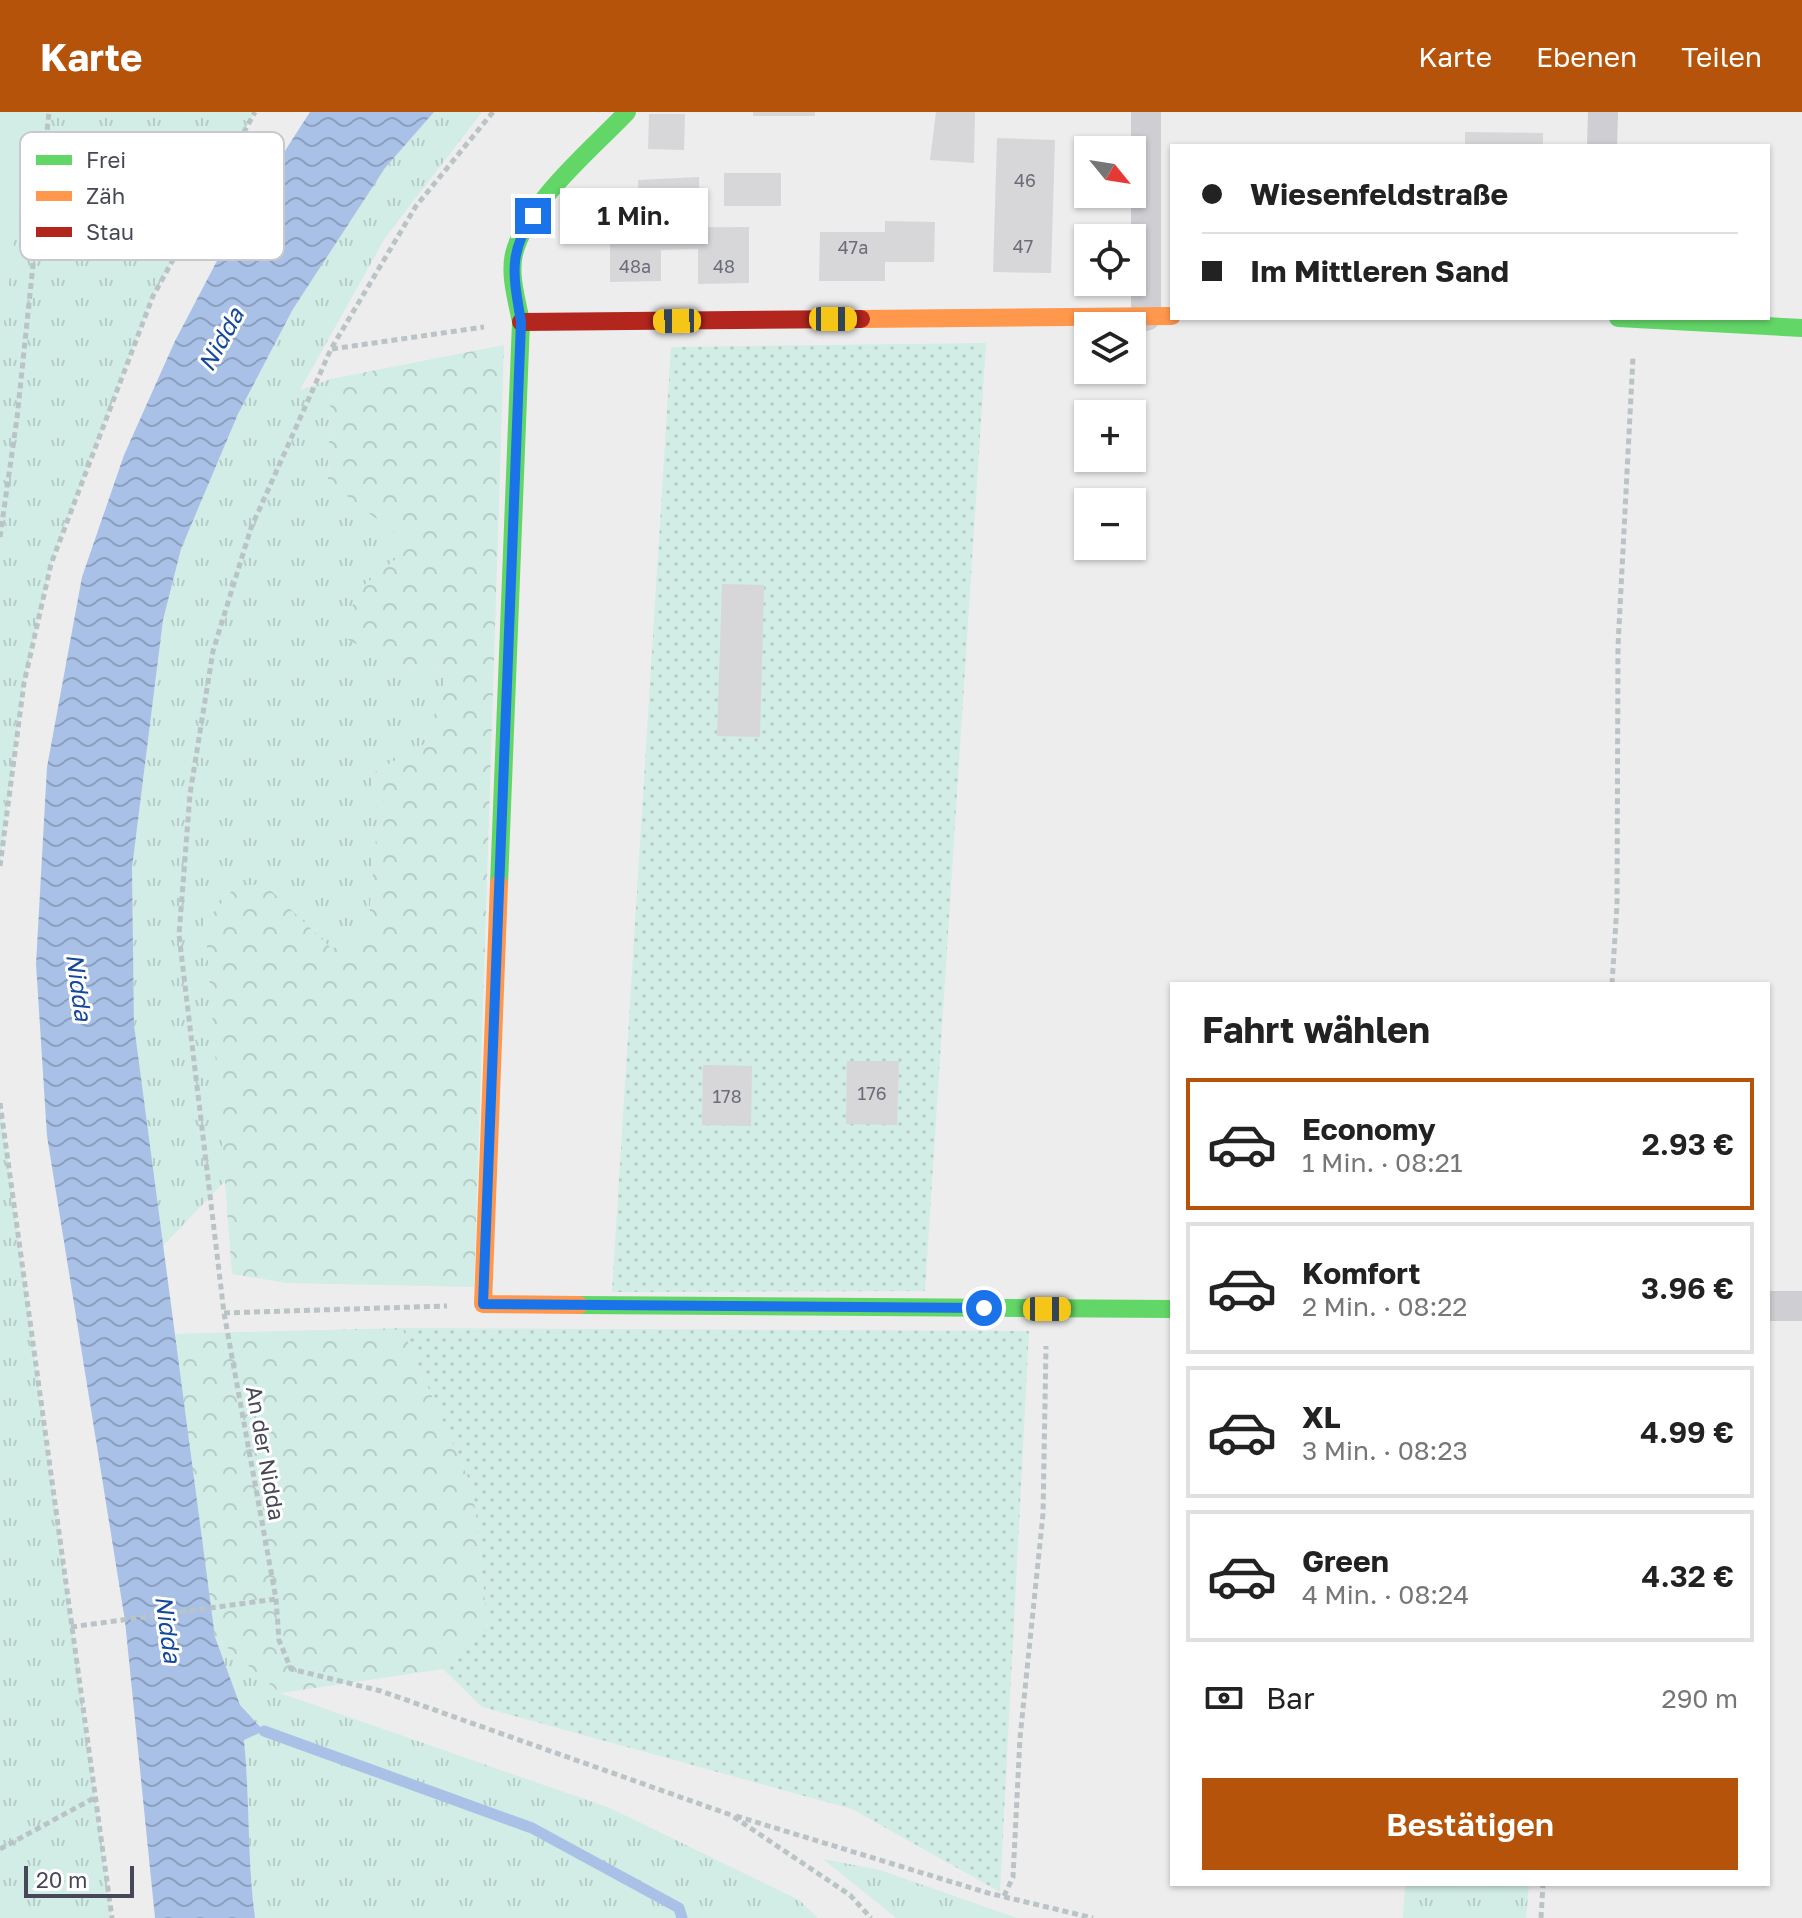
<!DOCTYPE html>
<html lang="de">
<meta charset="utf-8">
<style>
body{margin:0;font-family:"Golos Text",sans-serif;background:#f6f6f6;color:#222;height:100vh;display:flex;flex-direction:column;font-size:30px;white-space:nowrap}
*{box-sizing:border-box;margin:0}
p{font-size:26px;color:#767676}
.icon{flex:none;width:44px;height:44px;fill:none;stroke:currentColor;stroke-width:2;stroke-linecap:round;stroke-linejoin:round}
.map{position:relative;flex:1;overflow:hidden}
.details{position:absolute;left:1170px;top:870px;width:600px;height:904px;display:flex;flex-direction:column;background:#fff;border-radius:0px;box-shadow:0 2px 6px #0004}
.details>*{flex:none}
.guide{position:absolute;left:1170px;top:32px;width:600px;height:176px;border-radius:0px;box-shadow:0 2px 6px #0004;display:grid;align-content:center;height:176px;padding:0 32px;background:#fff}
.needle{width:52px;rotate:120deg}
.buttons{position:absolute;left:1074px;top:24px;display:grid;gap:16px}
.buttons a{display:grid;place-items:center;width:72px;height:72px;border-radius:0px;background:#fff;box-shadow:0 2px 6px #0004;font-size:40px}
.scale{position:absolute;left:24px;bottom:20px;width:110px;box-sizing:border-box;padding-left:8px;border:4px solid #464858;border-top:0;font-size:22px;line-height:28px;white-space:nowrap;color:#464858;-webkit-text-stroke:6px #fff;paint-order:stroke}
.end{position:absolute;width:36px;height:36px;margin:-18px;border:10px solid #1a73e8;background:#fff;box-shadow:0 0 0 4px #fff}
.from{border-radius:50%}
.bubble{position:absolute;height:56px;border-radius:0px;background:#fff;box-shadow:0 2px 6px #0004;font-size:26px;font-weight:600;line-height:56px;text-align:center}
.car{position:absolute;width:24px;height:48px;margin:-24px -12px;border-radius:10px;box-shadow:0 0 6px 2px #0007;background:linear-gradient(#f5c518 24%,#345 0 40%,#f5c518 0 76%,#345 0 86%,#f5c518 0)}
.guide b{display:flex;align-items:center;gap:28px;height:76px;font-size:30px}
.guide b+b{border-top:2px solid #e0e0e0}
.guide i{width:20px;height:20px;background:#222}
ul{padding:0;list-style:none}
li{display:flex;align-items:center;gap:24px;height:132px;margin:0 16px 12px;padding:0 16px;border:4px solid #e0e0e0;border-radius:0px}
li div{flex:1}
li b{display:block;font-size:30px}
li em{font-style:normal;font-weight:600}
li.active{border-color:#b45309}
li>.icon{width:72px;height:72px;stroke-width:1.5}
h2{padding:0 32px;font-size:36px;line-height:96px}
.pay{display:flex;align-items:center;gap:20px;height:88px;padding:0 32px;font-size:30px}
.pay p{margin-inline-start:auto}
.cta{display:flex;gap:16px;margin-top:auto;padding:16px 32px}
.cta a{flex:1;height:92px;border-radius:0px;background:#b45309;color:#fff;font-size:32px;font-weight:600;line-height:92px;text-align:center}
header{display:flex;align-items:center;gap:48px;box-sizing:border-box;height:112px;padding:0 40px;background:#b45309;color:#fff}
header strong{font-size:38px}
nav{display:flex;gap:44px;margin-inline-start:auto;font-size:28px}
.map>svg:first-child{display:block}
.grass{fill:url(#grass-tufts)}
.forest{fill:url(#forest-crowns)}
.park{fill:#d2ece6}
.garden{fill:url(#garden-dots)}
.water{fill:url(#water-waves)}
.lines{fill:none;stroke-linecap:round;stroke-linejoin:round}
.stream{stroke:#a9c1e7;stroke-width:11}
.building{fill:#d7d6d9}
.path{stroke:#bac4c6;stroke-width:5;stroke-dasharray:6 4;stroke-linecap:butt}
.street{stroke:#ceced3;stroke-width:30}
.fast{stroke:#63d668;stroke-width:18}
.slow{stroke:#ff974d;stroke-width:18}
.jam{stroke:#b3261e;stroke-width:18}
.route{stroke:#1a73e8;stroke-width:10}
.labels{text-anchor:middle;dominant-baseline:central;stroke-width:6;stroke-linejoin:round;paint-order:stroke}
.number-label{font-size:18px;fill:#6c6d7a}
.street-label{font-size:22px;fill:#464858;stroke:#fff}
.water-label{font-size:24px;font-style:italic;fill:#15499c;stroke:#fff}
.key{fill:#fff;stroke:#c8c8cd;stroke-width:2}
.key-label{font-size:22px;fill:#464858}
</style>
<header>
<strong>Karte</strong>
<nav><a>Karte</a><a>Ebenen</a><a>Teilen</a></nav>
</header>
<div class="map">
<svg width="1802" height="1806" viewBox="0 0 1802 1806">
<defs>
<pattern id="grass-tufts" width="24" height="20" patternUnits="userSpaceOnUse" patternTransform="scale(2)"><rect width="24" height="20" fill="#d2ece6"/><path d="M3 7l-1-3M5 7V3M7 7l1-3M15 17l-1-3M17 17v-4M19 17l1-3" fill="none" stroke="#b6ccc7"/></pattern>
<pattern id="forest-crowns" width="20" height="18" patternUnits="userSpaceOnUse" patternTransform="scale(2)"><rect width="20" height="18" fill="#d2ece6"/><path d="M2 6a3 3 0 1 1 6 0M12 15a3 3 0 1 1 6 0" fill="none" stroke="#b6ccc7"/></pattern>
<pattern id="garden-dots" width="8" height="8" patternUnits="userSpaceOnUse" patternTransform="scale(2)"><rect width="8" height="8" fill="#d2ece6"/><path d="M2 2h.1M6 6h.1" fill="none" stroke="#b6ccc7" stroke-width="1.8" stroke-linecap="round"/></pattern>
<pattern id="water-waves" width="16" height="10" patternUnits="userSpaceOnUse" patternTransform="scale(2)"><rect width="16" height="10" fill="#a9c1e7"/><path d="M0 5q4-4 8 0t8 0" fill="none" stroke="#8b9fbe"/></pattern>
</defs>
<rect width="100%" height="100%" fill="#eeeded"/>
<path class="grass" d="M31 0H255L153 184 51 452 24 571 0 754V239Z
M434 0H482L385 126 300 278 331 267 328 368 412 434 362 475 396 554 448 556 426 631 371 662 378 702 368 818 333 837 205 810 225 1069 161 1136 134 913 132 756 163 508 181 437 238 302 293 197 385 56Z
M0 991 112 1806H0Z
M215 1525 280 1581 610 1696 799 1788 818 1806H255C247 1746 250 1687 244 1627L264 1619 240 1593Z
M823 1747 880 1758 1017 1806H896Z
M1405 1772H1529L1526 1806H1403Z"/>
<path class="forest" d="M504 233 474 1175 287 1171 232 1162 205 810 236 774 264 772 332 837 368 818 378 702 371 662 426 631 448 556 396 554 338 522 362 475 411 434 328 369 331 267Z
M402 1216 473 1377 488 1517 443 1557 280 1581 215 1525 172 1222Z"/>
<path class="park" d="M0 0H31L0 239Z"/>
<path class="garden" d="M986 231 925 1179 612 1180 671 235Z
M402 1216 1029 1219 1000 1780 852 1697 482 1595 443 1557 488 1517 473 1377Z"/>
<path class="water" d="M310 0H434L385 56 293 197 238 302 181 437 163 508 132 756 134 913 215 1525 240 1593 264 1619 244 1628C250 1687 247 1747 255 1806H155L125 1509 47 1024 36 852 47 655 82 465 124 343 175 229 230 124Z"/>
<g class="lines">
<path class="stream" d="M264 1619 532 1716 679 1796 682 1806"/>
</g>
<path class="building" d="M753 0H815V4H753Z
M936 0H975L974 51 930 48Z
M649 2H685L684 38 648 37Z
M1465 20 1543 21V34H1465Z
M997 26 1055 28 1051 161 993 160Z
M724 61H781V94H724Z
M699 65 700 102 661 104 660 92 639 93 638 68Z
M885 109 935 110 934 150H885V169H819L820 120H885Z
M749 115V171L698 172V137L661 138V169L610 170V116Z
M722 472 764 473 760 625 717 624Z
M847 949H899L897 1013 846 1012Z
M703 953 752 954 751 1014 702 1013Z"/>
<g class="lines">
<path class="path" d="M493 0 416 94 331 237 251 416 213 539 190 682 179 823 224 1201 276 1487 279 1528 291 1557 381 1579 731 1703 850 1783 871 1806
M332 237 484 215
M0 425 17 306 49 0
M0 754 24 571 51 452 153 184 255 0
M1612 872 1617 793 1618 534 1633 245
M0 991 112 1806
M224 1201 447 1194
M71 1515 276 1487
M736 1704 988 1781 1093 1806
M0 1737 96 1685
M1004 1784 1013 1765 1020 1626 1043 1402 1046 1234
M1541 1806 1543 1772"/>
<path class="street" d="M1602 34 1603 0
M1146 204V0
M1768 1194H1802"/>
<path class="fast" d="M1618 206 1802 216
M499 772 521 210C517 189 509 163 514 142 527 90 591 38 627 0
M579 1193 1172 1197"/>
<path class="slow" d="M861 207 1172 204
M499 772 483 1192 579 1193"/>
<path class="jam" d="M521 210 861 207"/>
</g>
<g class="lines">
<path class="route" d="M533 104C507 143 514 166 521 210L483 1192 984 1196"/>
</g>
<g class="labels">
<g class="number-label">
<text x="1025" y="68">46</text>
<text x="1023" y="134">47</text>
<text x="853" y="135">47a</text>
<text x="635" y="154">48a</text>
<text x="724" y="154">48</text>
<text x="872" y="981">176</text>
<text x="727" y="984">178</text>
</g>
<g class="street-label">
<text transform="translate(266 1341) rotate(80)">An der Nidda</text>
</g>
<g class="water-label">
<text transform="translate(220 227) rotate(-61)">Nidda</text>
<text transform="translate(80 875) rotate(82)">Nidda</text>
<text transform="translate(169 1517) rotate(82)">Nidda</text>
</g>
</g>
<rect x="20" y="20" width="264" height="128" rx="12" class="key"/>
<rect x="36" y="43" width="36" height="10" fill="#63d668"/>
<rect x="36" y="79" width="36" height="10" fill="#ff974d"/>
<rect x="36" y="115" width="36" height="10" fill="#b3261e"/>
<g class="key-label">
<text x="86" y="56">Frei</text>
<text x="86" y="92">Zäh</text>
<text x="86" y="128">Stau</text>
</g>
</svg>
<div class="buttons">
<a><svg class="needle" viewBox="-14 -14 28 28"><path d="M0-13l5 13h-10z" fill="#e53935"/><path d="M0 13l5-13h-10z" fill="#767676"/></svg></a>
<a><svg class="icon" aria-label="locate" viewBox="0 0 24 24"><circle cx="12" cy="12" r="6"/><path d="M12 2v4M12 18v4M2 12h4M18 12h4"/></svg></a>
<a><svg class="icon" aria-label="layers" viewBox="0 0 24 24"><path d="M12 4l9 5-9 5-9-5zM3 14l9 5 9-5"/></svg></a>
<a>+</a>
<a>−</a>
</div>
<div class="scale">20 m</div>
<i class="end from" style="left:984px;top:1196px"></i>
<i class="end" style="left:533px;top:104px"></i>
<div class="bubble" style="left:560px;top:76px;width:148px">1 Min.</div>
<i class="car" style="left:833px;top:207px;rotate:90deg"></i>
<i class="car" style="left:677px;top:209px;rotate:269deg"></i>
<i class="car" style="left:1047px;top:1197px;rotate:90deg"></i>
<div class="guide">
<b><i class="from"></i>Wiesenfeldstraße</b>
<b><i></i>Im Mittleren Sand</b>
</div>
<section class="details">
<h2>Fahrt wählen</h2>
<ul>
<li class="active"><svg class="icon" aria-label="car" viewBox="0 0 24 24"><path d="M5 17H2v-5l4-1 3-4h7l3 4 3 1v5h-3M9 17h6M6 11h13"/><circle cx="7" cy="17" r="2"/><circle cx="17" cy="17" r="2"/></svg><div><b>Economy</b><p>1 Min. · 08:21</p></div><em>2.93 €</em></li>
<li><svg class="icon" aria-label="car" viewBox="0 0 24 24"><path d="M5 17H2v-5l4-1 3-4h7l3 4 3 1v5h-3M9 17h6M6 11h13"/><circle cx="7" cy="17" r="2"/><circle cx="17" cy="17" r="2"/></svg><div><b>Komfort</b><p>2 Min. · 08:22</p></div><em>3.96 €</em></li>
<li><svg class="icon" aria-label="car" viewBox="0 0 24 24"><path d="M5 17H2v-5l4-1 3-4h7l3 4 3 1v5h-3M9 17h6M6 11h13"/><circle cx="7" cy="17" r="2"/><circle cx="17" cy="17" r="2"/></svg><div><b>XL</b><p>3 Min. · 08:23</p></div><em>4.99 €</em></li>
<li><svg class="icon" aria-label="car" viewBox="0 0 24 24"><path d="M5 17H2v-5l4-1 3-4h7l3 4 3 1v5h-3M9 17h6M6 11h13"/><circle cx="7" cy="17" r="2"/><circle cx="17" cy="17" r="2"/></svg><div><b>Green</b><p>4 Min. · 08:24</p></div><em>4.32 €</em></li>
</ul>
<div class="pay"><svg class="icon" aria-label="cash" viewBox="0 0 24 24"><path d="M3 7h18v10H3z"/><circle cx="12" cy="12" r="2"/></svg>Bar<p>290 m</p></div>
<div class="cta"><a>Bestätigen</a></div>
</section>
</div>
